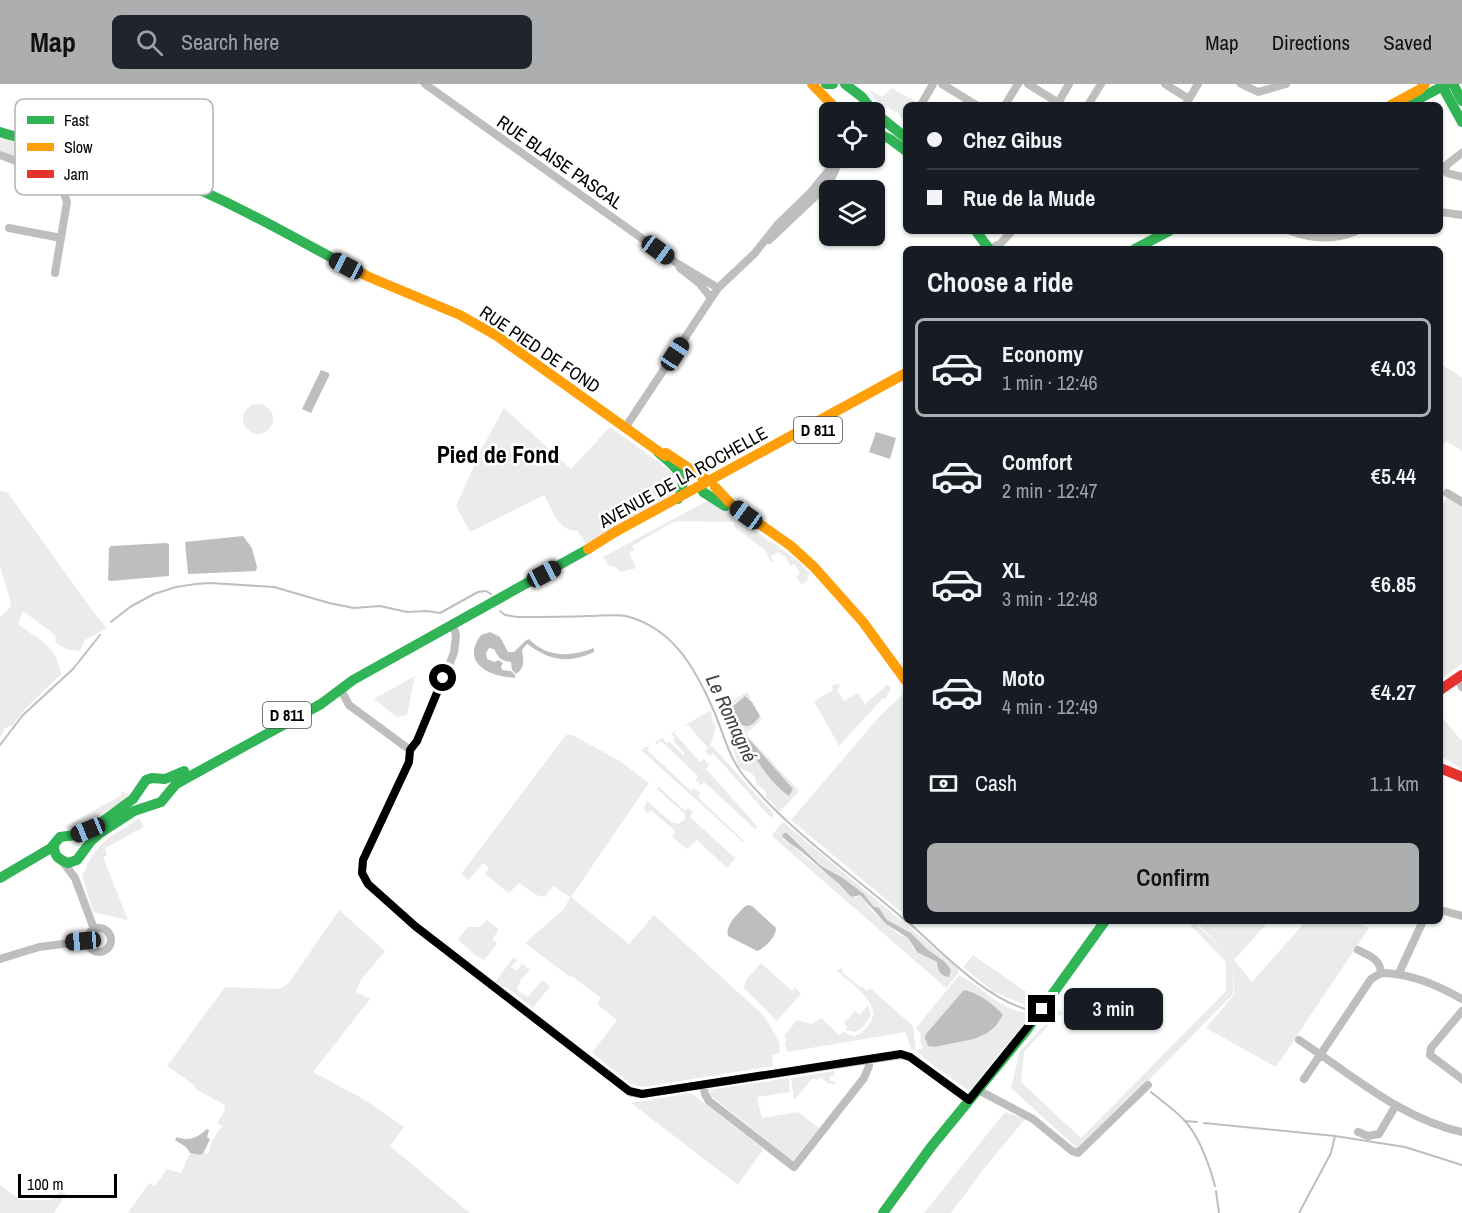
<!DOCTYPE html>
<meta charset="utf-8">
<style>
body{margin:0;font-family:"Archivo Narrow",sans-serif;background:#20242c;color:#f1f3f6;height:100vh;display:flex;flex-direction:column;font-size:22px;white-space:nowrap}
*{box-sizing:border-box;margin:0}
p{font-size:20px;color:#9ea1a6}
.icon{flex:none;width:33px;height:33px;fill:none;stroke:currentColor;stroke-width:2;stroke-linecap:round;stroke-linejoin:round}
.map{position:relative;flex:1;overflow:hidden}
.details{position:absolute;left:903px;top:162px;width:540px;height:678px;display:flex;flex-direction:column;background:#171b24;border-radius:9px;box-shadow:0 2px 4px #0004}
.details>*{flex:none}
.hud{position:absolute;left:903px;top:18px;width:540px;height:132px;border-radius:9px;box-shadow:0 2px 4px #0004;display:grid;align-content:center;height:132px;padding:0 24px;background:#171b24}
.buttons{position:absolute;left:819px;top:18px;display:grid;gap:12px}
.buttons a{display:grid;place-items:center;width:66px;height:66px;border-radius:9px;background:#171b24;box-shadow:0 2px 4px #0004;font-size:30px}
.scale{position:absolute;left:18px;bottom:15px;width:99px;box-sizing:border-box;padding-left:6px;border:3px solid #000;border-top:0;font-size:16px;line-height:21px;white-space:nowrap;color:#000;-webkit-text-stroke:4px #fff;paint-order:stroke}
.end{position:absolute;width:27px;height:27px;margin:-14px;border:8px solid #000;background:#fff;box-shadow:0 0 0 3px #fff}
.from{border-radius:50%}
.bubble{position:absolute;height:42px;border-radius:9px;background:#171b24;box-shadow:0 2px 4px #0004;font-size:20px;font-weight:600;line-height:42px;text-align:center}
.car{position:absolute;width:18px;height:36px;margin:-18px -9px;border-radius:8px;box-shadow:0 0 4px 2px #0007;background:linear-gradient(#222 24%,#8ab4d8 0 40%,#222 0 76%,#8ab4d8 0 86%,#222 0)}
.hud b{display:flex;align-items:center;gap:21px;height:57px;font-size:22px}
.hud b+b{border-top:2px solid #363941}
.hud i{width:15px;height:15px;background:#f1f3f6}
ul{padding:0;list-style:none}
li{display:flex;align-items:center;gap:18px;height:99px;margin:0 12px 9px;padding:0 12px;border:3px solid transparent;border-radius:9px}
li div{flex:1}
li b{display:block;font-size:22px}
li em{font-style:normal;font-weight:600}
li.current{border-color:#adaeaf}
li>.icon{width:54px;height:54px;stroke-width:1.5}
h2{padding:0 24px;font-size:27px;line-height:72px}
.pay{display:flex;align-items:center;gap:15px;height:66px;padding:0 24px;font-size:22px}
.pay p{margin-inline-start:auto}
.action{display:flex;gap:12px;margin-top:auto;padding:12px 24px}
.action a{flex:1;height:69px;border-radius:9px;background:#adaeaf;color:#111;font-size:24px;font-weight:600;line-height:69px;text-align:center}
header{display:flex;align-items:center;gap:36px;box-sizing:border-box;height:84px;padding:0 30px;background:#adaeaf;color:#111}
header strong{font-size:28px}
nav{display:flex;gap:33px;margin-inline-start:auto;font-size:21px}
.search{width:420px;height:54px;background:#20242c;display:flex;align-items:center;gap:15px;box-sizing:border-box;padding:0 21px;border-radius:9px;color:#9ea1a6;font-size:22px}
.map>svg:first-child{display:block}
.green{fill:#ebebeb;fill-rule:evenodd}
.water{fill:#bebebe}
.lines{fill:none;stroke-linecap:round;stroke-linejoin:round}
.stream{stroke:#bebebe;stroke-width:2}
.street{stroke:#bebebe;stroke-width:8}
.fast{stroke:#30b455;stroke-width:10}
.slow{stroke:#ff9f0a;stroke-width:10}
.jam{stroke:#e5322d;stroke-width:10}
.route{stroke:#000;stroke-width:8}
.labels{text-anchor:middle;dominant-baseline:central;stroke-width:5;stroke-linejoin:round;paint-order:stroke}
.shield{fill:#fff;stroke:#4c4c4c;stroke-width:1.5}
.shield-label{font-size:16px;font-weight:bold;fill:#000}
.street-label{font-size:18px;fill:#000;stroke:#fff}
.water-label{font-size:20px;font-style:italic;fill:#434343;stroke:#fff}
.district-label{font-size:24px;font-weight:bold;fill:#000;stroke:#fff}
.key{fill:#fff;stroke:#b2b2b2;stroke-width:1.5}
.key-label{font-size:16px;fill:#000}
</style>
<header>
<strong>Map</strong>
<div class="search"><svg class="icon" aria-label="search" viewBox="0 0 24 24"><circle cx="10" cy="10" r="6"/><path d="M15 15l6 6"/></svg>Search here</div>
<nav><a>Map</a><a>Directions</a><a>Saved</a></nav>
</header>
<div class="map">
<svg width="1462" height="1129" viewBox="0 0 1462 1129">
<rect width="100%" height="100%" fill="#fff"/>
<path class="green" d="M892 4 918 19 906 21V39C902 36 900 30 896 28 884 22 875 20 870 6L882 13Z
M0 54 41 65 45 69 43 78 37 81 0 68Z
M1440 279 1462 294V367L1446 357 1440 366Z
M243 335a15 15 0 1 1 30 0a15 15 0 1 1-30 0Z
M504 324 571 385 610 343 676 391C678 398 677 405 672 411L586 460 578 447C558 447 553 427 544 411L470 448 456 422 481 366Z
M0 407 7 408 92 526 107 544 85 556 80 567 66 565 56 559 55 551 23 527 19 536V541C41 557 56 561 61 590L26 624 13 641 5 644 0 654V533L9 525 11 519 0 482Z
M1448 413 1462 422V580L1440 596V425Z
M707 417 719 420 767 455 768 458 770 457 797 476 809 489 808 495 803 500 800 499 796 492 800 490 795 480 790 482 785 471 782 472 779 468 771 472 773 477 771 478 764 465 734 443V438L680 437 673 438 632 462 634 466 629 469 636 484 621 488 615 483 609 482 603 473Z
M415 592 407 631 397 633 374 615Z
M838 599 840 603 837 606 844 617 858 609 865 620 888 600 891 604 885 616 883 614 839 662 814 617 833 606 832 602Z
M906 607V832L791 736 879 633Z
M747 608 751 614 749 615 745 612 735 619 734 630 739 640 759 634 760 632 762 635 746 650 799 707 779 729 773 719 766 714C767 706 762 704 756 700 757 687 744 688 738 682L733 664 735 659 733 650 727 638 732 617Z
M711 626 713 639 716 642 710 663 712 662 774 730 771 734 713 669 710 672 705 667 708 664 688 641 682 643Z
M1440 631 1462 657V685L1440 671Z
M677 646 674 649 700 678 704 675 709 681 706 685 757 742 755 745 704 698 701 701 696 696 698 692 661 657 657 660 655 658 663 654 666 659 670 658 683 671 685 670 673 656 675 654 671 649Z
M566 651H572L620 677 649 699 571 813 629 860 654 831 765 933 779 958 780 968 772 971 773 982 643 1003 631 1000 592 969 617 936 597 920 601 914 572 892 570 893 525 859 564 825 570 813 553 802 545 813 536 811 519 799 509 809 485 790 489 784 483 779 469 796 461 790Z
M650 661 647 666 691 707 694 704 700 709 698 713 744 757 743 758 641 666Z
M658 702 685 727 688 724 693 728 690 733 735 774 727 784 697 756 687 765 672 753 675 749 674 746 651 726 647 730 644 724 647 717 671 738 678 740 685 735V730L658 706 656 708Z
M120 707 129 710 120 719 95 734 80 747H68L66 742 122 711Z
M139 734 144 743 105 764 107 771 103 773 128 836 93 828 82 790 85 787C91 768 105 754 123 745 129 742 133 737 139 734Z
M783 738 958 884V890L946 904 773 753 772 751ZM788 749 821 782 843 794 864 810 873 822 879 824 887 836 911 849 927 865 945 878 938 884 937 878 913 864 908 854 898 850 874 829 860 811 855 813 849 811 841 801 805 773 795 762 783 755Z
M339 826 385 867 360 897 356 908 370 915 313 988 365 1016 404 1043 390 1062 470 1129H128L149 1099 155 1102 167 1085 181 1089 190 1069 201 1071 204 1068 208 1070 212 1057 222 1042 217 1039 224 1027 225 1021 197 1006 194 1001 167 982 225 903 280 905 289 899Z
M487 836 499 846 492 855 497 859 496 861 484 876 475 871 458 855 468 843H480Z
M1195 837H1269L1234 876 1252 898 1306 837H1352L1369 844 1276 983 1206 944 1234 911 1233 878V910L1148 997 1078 1065 1011 1004 1020 967 1059 926 1063 929 1055 934 1024 968 1021 998 1081 1054 1226 907V878L1190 841 1194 838 1234 876Z
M973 871 1038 916 1034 925 994 908 963 883Z
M514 873 517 876 511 883 516 887 522 880 530 886 520 896 521 897 517 903 518 907 528 913 542 896 550 902 533 924 506 903H501L495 898Z
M761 879 792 907 795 903 801 910 777 937 744 904 746 896Z
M841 884 843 886 842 888 860 903 861 902 867 907 870 904 913 942 916 966 923 964 920 957 921 950 916 944 959 891C987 906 997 925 1032 930L969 1007 924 974 916 966H911L906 948 787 968 785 958 787 957 784 952 797 936 812 940 821 934 839 951 843 948 853 952C860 951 864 947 868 942 886 921 851 900 837 887Z
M868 921 871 931 863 943 855 948 846 946 847 943 844 939 855 927 860 931Z
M834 987 835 991 830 992V997H835L834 1001 831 999 829 1000 820 993 817 996 813 994 794 1016 791 994Z
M789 994 790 1008 757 1013 762 1034 798 1028 819 1044 793 1077 710 1011V1006Z
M691 1009 762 1064 763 1066 738 1101 631 1019Z
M1005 1028 1025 1035 982 1087 951 1129H924Z
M0 1101 20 1116H52L60 1107 66 1110 54 1129H0Z"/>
<path class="water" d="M321 286 329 289V292L311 329 302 325Z
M876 348 896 354 890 375 869 368Z
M243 452 252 464 257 483 256 487 188 490 185 458Z
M166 459 169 460V492L111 497 108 496 109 464 111 462Z
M490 548 500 553 508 568H514L525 557 529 555C547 574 571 573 594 564V568C567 580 551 577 527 560L522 566C523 576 526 583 516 590L512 586 511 578C500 576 500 576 494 565L489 564 486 569 487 575 495 578 498 576 503 579 501 583 502 586 511 587 515 591V594C510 593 505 593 501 592 478 587 465 572 481 551Z
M745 612 752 618 760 632C747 651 736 641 733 622Z
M745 654H748L793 705 789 712C770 699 754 674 745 654Z
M784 749H787L821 782 843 794 864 810 873 822 879 824 887 836 911 849 927 865 945 878 951 886 949 893C940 892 938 886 937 878L917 868 908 854 886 840 860 811 852 813C846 809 843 803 838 799 824 788 811 775 797 764 792 760 786 757 782 752Z
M748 821 752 822 776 844C776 853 765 864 757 867L728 852C725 841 737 831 744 823Z
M964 906C977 908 995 921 1003 931L995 943 987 949 974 955 934 963 928 962 925 954 926 950Z
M207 1045 209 1046 207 1053 210 1055 204 1068 201 1071 190 1069 186 1063 175 1056 177 1053C190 1058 198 1053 207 1045Z"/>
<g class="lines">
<path class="stream" d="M500 527 505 531 517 533C541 533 565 533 590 532 601 532 615 530 626 532 673 544 695 584 713 625 723 647 728 672 743 691 790 748 851 789 906 837
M111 538 130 523 154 510 176 503 196 500 210 499 274 503 329 519 354 524 380 522 407 528 427 527 440 529 478 508 486 507 491 510
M0 661 23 631 73 585 100 551
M907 837C942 868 986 916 1032 927
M1151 1008C1162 1017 1175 1026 1184 1036 1200 1053 1209 1080 1215 1102
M1185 1037 1197 1038
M1204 1039 1335 1052 1405 1063 1462 1081
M1216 1107 1219 1129
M1299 1129 1331 1069 1335 1052"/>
<path class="street" d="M425 0 678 180 718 204
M942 0 976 21
M1028 0 1062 21
M1165 0 1189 15 1185 21
M1241 0 1258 8 1286 0
M1189 15 1198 0
M1058 19 1069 0
M921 21 933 0
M1005 21 1018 0
M1088 21 1101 0
M54 63 47 85 62 104 67 118 55 189
M0 71 35 84 47 85
M1447 81 1445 85 1447 89 1462 93
M1440 86 1462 69
M1440 128 1462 131
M9 144 61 154
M1291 147C1312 155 1335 156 1356 147
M769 156 823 105 832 93 840 76
M989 165 1000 160 1012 147
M680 184 699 199 711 214
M625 344 718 204 755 169 778 140 811 108 829 86 836 74
M1447 409 1462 418
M453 541 456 551 454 569 417 657 410 666 409 678 363 776 362 789 368 800 415 842 632 1009 642 1010 901 971 910 973 969 1016
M1457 594 1462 603
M341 606 349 621 410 666
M63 778 75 794 94 845
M1440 826 1462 832
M87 856a12 12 0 1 1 24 0a12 12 0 1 1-24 0Z
M1358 866C1370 872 1380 875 1381 889 1410 889 1437 901 1462 915
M0 875 39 863 87 857
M1399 889 1423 837
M1462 927 1431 964 1430 971 1462 995
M1299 956C1351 990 1401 1035 1462 1048
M1304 995 1371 895 1381 889
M703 1001 705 1010 709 1017 794 1083 864 994 869 982V975
M978 1006 1033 1035 1072 1067 1078 1069 1148 1001
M1358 1048 1368 1052 1379 1050 1396 1021"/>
<path class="fast" d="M826 0H833
M845 0 862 13 874 28 906 54
M1441 0 1462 38
M1453 0 1462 17
M1407 21 1447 0
M0 48C44 62 90 68 134 81 206 103 272 142 338 177
M874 48 890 55 906 67
M976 147 989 165
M1135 165 1169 147
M658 368C674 382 691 392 678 415
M703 408 725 422
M54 761C54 772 58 775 68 779L77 776 91 757 100 749 134 727 161 718 176 700 321 620 353 596 588 465
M0 794 51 764 60 753 76 751 99 740 133 715 146 696 152 694 165 695 184 687
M883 1129 931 1063 1026 947 1105 837"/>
<path class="slow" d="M812 0 839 28
M1391 21 1419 6 1425 0
M338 177 369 193 460 231 497 252 665 372
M666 369 708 397
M715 403 731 420 791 462 814 483 863 538 906 597
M588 465 615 448 906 289"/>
<path class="jam" d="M1440 606 1462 591
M1440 684 1462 693"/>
</g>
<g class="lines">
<path class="route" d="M443 594 417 657 410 666 409 678 363 776 362 789 368 800 415 842 629 1007 642 1010 901 970 910 973 969 1016 1042 925"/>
</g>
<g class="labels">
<g class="shield">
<rect x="794" y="333" width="48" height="26" rx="4.5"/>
<rect x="263" y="618" width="48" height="26" rx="4.5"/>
</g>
<g class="shield-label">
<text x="818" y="346">D 811</text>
<text x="287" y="631">D 811</text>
</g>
<g class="street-label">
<text transform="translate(560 78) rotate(35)">RUE BLAISE PASCAL</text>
<text transform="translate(540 265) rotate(34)">RUE PIED DE FOND</text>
<text transform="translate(683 393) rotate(-29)">AVENUE DE LA ROCHELLE</text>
</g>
<g class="water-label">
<text transform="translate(732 634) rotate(65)">Le Romagné</text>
</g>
<g class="district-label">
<text x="498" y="370">Pied de Fond</text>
</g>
</g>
<rect x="15" y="15" width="198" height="96" rx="9" class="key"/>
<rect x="27" y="32" width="27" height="8" fill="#30b455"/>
<rect x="27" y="59" width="27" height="8" fill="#ff9f0a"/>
<rect x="27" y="86" width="27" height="8" fill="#e5322d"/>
<g class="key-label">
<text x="64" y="42">Fast</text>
<text x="64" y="69">Slow</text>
<text x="64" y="96">Jam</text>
</g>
</svg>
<div class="buttons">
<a><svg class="icon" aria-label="locate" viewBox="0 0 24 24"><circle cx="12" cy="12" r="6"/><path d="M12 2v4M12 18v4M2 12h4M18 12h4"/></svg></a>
<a><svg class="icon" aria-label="layers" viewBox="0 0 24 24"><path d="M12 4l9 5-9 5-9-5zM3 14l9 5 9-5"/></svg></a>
</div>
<div class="scale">100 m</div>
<i class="end from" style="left:443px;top:594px"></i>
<i class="end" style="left:1042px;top:925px"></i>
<div class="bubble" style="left:1064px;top:904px;width:99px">3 min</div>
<i class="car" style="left:658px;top:166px;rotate:126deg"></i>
<i class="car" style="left:346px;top:182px;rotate:298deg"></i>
<i class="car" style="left:675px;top:270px;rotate:33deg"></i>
<i class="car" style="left:746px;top:431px;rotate:306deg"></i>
<i class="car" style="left:544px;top:490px;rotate:62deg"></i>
<i class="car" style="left:88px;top:746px;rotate:248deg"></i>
<i class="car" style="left:83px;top:857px;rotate:265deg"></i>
<div class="hud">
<b><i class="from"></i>Chez Gibus</b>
<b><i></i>Rue de la Mude</b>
</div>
<section class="details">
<h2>Choose a ride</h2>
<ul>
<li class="current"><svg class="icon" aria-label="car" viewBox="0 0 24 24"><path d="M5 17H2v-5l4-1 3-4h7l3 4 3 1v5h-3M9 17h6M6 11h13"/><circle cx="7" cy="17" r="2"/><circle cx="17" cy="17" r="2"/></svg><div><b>Economy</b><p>1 min · 12:46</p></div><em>€4.03</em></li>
<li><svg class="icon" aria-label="car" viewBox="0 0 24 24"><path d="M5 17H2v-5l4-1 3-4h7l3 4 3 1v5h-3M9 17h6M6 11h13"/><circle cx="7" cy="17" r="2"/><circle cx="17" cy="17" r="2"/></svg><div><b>Comfort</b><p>2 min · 12:47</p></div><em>€5.44</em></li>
<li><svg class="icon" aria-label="car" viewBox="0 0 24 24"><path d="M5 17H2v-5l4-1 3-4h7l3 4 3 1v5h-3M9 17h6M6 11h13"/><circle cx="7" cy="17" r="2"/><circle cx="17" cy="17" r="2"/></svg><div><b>XL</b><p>3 min · 12:48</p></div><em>€6.85</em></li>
<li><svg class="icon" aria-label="car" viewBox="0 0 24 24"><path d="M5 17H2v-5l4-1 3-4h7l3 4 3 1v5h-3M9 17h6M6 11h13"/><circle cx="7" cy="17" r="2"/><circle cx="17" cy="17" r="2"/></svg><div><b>Moto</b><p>4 min · 12:49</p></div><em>€4.27</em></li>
</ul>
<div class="pay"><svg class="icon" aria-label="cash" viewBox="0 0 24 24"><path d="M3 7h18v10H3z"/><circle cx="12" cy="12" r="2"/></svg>Cash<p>1.1 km</p></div>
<div class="action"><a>Confirm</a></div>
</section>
</div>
